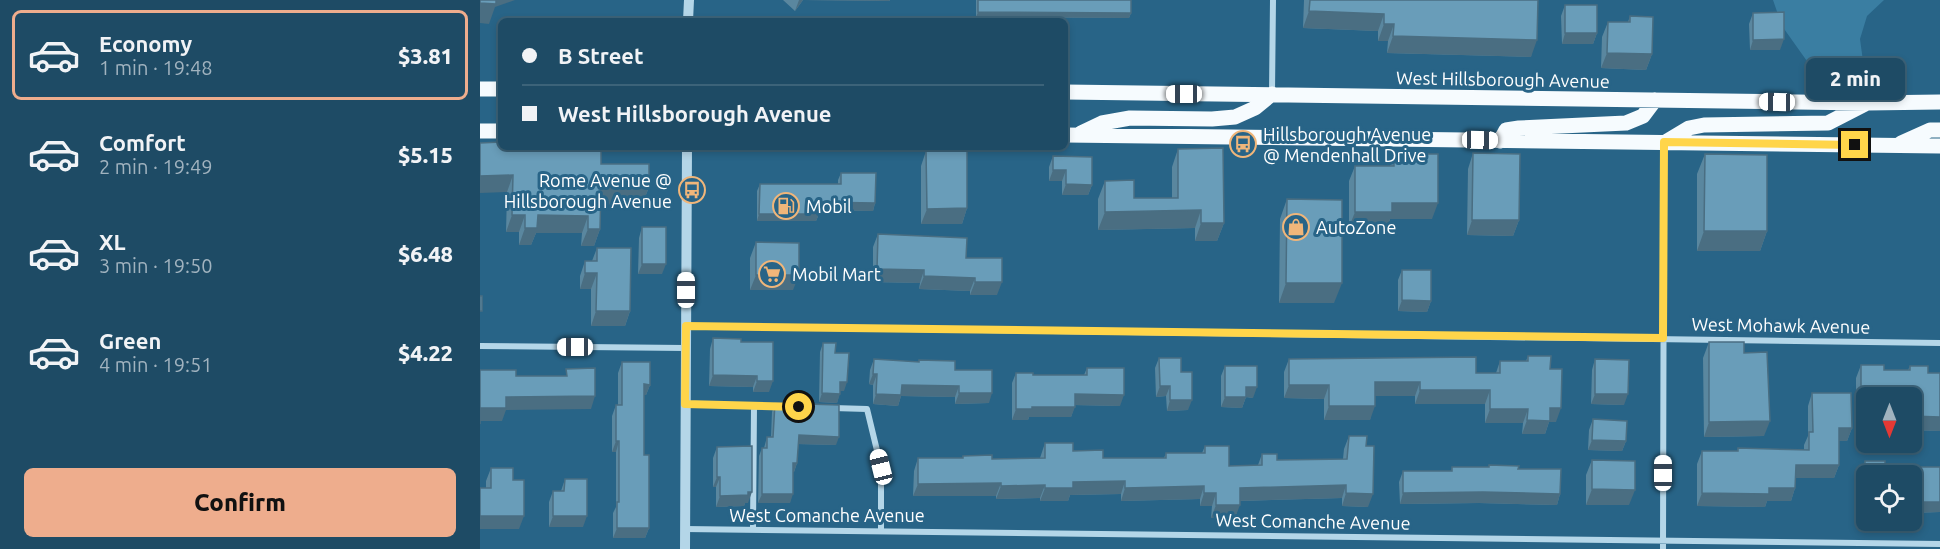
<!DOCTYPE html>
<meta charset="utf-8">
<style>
body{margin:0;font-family:Ubuntu,sans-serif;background:#26526b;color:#f1f3f6;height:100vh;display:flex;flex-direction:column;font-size:22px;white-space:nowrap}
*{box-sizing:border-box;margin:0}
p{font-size:20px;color:#a1b3bf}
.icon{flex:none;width:33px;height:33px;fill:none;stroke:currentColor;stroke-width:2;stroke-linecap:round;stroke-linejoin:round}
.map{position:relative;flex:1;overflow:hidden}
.details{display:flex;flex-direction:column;background:#1e4b65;width:480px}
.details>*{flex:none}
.guide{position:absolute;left:18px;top:18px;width:570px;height:132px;border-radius:9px;box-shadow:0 3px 9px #0003,0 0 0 2px #3c6379;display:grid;align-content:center;height:132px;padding:0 24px;background:#1e4b65}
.needle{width:39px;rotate:180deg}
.buttons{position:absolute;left:1376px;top:387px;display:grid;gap:12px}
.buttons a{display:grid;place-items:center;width:66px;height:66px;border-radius:9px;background:#1e4b65;box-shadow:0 3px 9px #0003,0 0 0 2px #3c6379;font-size:30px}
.end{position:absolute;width:27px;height:27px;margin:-14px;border:8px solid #ffd54a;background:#111;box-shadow:0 0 0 3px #111}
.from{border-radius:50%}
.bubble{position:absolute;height:42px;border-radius:9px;background:#1e4b65;box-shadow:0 3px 9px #0003,0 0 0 2px #3c6379;font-size:20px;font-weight:800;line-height:42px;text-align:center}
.car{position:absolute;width:18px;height:36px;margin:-18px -9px;border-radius:8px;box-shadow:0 0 4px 2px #0007;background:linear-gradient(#fff 24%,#345 0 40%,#fff 0 76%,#345 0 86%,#fff 0)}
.guide b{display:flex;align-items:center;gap:21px;height:57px;font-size:22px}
.guide b+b{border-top:2px solid #3c6379}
.guide i{width:15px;height:15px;background:#f1f3f6}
ul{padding:10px 0 0;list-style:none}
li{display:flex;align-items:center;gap:18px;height:90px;margin:0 12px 9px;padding:0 12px;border:3px solid transparent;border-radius:9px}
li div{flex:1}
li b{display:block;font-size:22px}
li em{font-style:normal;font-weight:800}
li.active{border-color:#eead8d}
li>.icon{width:54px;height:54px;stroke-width:1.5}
.button{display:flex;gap:12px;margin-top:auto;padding:12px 24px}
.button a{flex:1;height:69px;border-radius:9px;background:#eead8d;color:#111;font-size:24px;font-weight:800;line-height:69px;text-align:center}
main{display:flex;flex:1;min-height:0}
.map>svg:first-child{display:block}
.green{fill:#3a7ea2}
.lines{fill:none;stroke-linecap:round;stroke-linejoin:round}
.minor{stroke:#b4d6e8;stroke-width:6}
.tertiary{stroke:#b4d6e8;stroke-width:10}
.primary{stroke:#f6fbfe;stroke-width:15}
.wall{fill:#5a879f}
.shaded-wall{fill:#4a6e82}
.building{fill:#699db9;stroke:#4a6e82;stroke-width:1.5}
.route{stroke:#ffd54a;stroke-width:8}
.labels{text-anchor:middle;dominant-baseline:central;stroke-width:6;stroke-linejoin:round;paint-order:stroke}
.street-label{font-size:18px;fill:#fff;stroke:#286487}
.poi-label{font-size:18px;fill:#fff;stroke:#286487;text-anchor:start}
</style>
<main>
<section class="details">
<ul>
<li class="active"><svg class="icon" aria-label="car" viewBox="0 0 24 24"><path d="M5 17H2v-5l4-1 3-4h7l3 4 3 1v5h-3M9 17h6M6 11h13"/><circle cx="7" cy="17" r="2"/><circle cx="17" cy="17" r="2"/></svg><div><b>Economy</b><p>1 min · 19:48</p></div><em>$3.81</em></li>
<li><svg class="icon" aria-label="car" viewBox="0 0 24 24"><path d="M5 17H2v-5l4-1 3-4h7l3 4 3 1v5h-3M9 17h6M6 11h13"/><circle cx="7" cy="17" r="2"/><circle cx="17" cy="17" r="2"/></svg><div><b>Comfort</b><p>2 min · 19:49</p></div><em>$5.15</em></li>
<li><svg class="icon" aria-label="car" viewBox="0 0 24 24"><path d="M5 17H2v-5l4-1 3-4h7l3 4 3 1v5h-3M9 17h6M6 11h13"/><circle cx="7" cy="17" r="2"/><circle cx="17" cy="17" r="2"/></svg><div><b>XL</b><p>3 min · 19:50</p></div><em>$6.48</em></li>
<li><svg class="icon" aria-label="car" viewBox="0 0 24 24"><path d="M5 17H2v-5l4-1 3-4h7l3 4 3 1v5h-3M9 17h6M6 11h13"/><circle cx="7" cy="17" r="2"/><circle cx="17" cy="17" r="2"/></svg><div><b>Green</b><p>4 min · 19:51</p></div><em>$4.22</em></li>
</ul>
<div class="button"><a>Confirm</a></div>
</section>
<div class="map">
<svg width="1460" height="549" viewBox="0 0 1460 549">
<rect width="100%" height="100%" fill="#286487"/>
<path class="green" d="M1293 0H1404L1387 16 1380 39 1385 76 1339 78 1302 26Z"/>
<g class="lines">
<path class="minor" d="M792 92 793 0
M205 326 1460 343
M0 346 205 348
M205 404 301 407
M353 408 387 409 401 467V530
M205 529 1460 544
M273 530 274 406
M1183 549 1184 143"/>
<path class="tertiary" d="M208 21 209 0
M205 549 207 147"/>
<path class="primary" d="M0 89H21
M585 92 1387 103 1460 102
M0 131H21
M601 133 622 123 650 118 732 119 755 117 775 108 792 94
M585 135 1460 146
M1020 141 1026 130 1039 128 1146 123 1163 116 1175 100
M1184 143 1209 128 1224 125 1348 123 1385 104
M1421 143 1450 130H1460"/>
</g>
<path class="wall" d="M303 0H410L409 1 323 0 315 11Z
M496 0H651V13L649 18 496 17Z
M824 0H1058L1051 57 907 53 908 41H898V31L823 28Z
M1085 5 1117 33 1113 44H1082L1081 16Z
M1273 13 1300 50H1270L1269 24Z
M1150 16 1172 54 1166 70 1121 68 1122 37 1128 22H1148Z
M0 143 121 164 169 187 162 205 120 204V229L114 246H101L102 233H56L51 245H39V232H26L27 192Z
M698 149 744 223 737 241H715V228L618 230V199L625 181 654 198H692V167Z
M446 151 487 208 482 224H441V166Z
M993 153 1039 220 1033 236 987 235 988 169Z
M914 154 952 219H910L907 228 869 227V181L875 166H910Z
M1225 154 1287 231 1280 251H1217V174Z
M573 156 612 185 608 195H582V181H569V167Z
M361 173 395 203 393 211 339 210V214L336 221H277V191L280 184H358V180Z
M807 199 854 303H799L800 219Z
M162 227 182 274H158L159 238Z
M398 234 486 258 517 295H490V291L439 289 440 283 393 282V247Z
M276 242 313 290H270V258Z
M117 248 150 311 145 326H111V289H100V276L105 261H112Z
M922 270 951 301 947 312 918 311V280Z
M233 338 261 342 289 392H273V387L229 386 230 349Z
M1229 342 1264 353 1284 436 1224 437 1223 358Z
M343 343 355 353 364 391H360L357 403 339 402 340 352Z
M1048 356 1070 369 1076 422H1069L1065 434H1042L1043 423H1005V404H935V396H895L890 420H844V399L804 398V372L809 359 996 373H1016L1020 361H1046Z
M679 358 701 372 708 410 687 411 686 396 676 397 675 368Z
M394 359 475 370 509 403 475 404V397L421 396 418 406 393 404V385L389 384 390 370Z
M1115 359 1144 405 1111 404 1112 370Z
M142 362 170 385 166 395H164V455L169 528 165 538H133V513L136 507V452H132V416L136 405H138V373Z
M1381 365 1404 370H1428L1430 366 1448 373H1460V431L1431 430V398H1386L1376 400V378Z
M745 366 773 398 766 397 762 408 741 407V376Z
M607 368 640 406 595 405 591 417H549L548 420H532V383L536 373 553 375H604Z
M1332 393 1372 428 1367 441H1359V465L1354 478H1315V488L1311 501H1287L1285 507 1217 506V464L1222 451H1257L1258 448 1324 450V445L1328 436V406Z
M295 403 356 445 318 444 317 463 314 472H313L310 503H278L279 456 282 448H284L287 437H291L292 412Z
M1113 419 1146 441 1142 451 1108 450 1109 430Z
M869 436 888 507 862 506V498L760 501 755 518H731L732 506H720V499L641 501V494L590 495 588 501H560V498L516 499V496H433L434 471 438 458H482L483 456 512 459 560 458 565 443 623 458H684L686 453H722L725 446 749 466 778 465 782 454 797 460 863 459 864 449Z
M237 447 268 503H265L264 506 236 507V487H233V458Z
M1112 460 1149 505H1106V475Z
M1385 461H1405V467H1460V512L1431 513V476H1386V508H1382V471Z
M1009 465 1038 469 1080 494 1077 505 999 503 920 504 919 482 923 471H971L972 467H1009Z
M11 468 33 480 39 529H0V488H6V481Z
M85 479 103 527H69V502L73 491H81Z"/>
<path class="shaded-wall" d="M13 0H35L15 7 9 24 0 23V3Z
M319 0H410L409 1 323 0 315 11Z
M829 11 904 14 898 31 823 28Z
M498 12 651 13 649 18 496 17Z
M904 24H914L908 41H898Z
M1085 33H1117L1113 44H1082Z
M913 36 1057 40 1051 57 907 53Z
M1304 39 1300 50H1270L1273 40Z
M1127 53 1172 54 1166 70 1121 68Z
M573 170H586L582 181H569Z
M33 175 27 192 0 193V176Z
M586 184 612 185 608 195H582Z
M121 187H169L162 205 114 204Z
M339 202 395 203 393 211 336 210Z
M912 203H958L952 219H910L907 228 869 227 875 212Z
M487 208 482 224H441L447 209Z
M721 210 715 228 618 230 625 212Z
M279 214H339L336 221H277Z
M32 215H45L39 232H26Z
M58 215 108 216 102 233H56L51 245H39L45 228Z
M992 220H1039L1033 236 987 235Z
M721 223H744L737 241H715Z
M108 229H120L114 246H101Z
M1224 231H1287L1280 251H1217Z
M162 264H186L182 274H158Z
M397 269 444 270 440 283 393 282Z
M105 273H117L111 289H100Z
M276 275H319L313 290H270Z
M444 276 495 278 490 291 439 289Z
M495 282H522L517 295H490Z
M806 283H862L854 303H799Z
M922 300 951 301 947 312 918 311Z
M116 311H150L145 326H111Z
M393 374H397L393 385 389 384Z
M233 375 277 376 273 387 229 386Z
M277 381H293L289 392H273Z
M360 382H367L364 391H357Z
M895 382H940L935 396H890Z
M164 384 170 385 166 395H160Z
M422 385 479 386 475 397 421 396 418 406 393 404 396 394Z
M809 385H849L844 399 804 398Z
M680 386H690L686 396 676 397Z
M1381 386 1419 387 1415 398H1386V400H1376Z
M766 387H777L773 398 766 397 762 408 741 407 745 397Z
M940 390H1010L1005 404H935Z
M342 393 360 394 357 403 339 402Z
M479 393H512L509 403 475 404Z
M595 394 644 395 640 406 591 405Z
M1115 394H1148L1144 405 1111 404Z
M115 396 111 409 26 410 22 421H0V408L26 397Z
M690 400H712L708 410 687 411Z
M849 406H895L890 420H844Z
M552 407H595L591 417H549L548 420H532L536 409Z
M1070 408H1081L1076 422H1069L1065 434H1042L1047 420Z
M1010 409H1048L1043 423H1005Z
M1431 416 1460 417V431L1431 430Z
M1290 421 1284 436 1224 437 1229 422Z
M1359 428H1372L1367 441H1354Z
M319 435 359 437 356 445 316 444Z
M1112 440 1146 441 1142 451 1108 450Z
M136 441H139L136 452H132Z
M313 463H317L314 472H310Z
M1316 465H1359L1354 478H1311Z
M237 477H240L236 487H233Z
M645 481 641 494 590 495 588 501H560L565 488 593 482Z
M521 483 516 496H433L438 484Z
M565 485 560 498 516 499 521 486Z
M866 485 862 498 756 501 760 488Z
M724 486 720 499 641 501 645 488Z
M1289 488H1315L1311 501H1287L1285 507 1217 506 1222 493Z
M1112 489 1155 490 1149 505H1106Z
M268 492H272L268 503H265L264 506 236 507 240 496Z
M1003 492 1080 494 1077 505 999 503 920 504 923 493Z
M724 493H736L732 506H720Z
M866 493 893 494 888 507 862 506Z
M282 494H313L310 503H278Z
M1385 497 1386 508H1382Z
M1431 502H1460V512L1431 513Z
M736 505H760L755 518H731Z
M0 516H44L39 529H0Z
M73 516H107L103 527H69Z
M137 528H169L165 538H133Z"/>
<path class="building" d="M0 0H16V4L0 3Z
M498 0H651V13L498 12Z
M830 0H1058L1057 40 913 36 914 24H904V14L829 11Z
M1085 5H1117V33H1085Z
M1304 12V39L1273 40V13Z
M1150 16 1173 17 1172 54 1127 53 1128 22H1150Z
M21 142V147H121V164H169V187H121L120 229H108V216L58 215 57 228H45V215H32L33 175 0 176V143Z
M743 148 744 223H721V210L625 212V181L654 180V198H698V149Z
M446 151H487V208L447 209Z
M993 153 1040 154 1039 220H992Z
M914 154H958V203H912V212H875V166H914Z
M1225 154 1287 155V231H1224Z
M573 156 612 157V185L586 184V170H573Z
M361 173H396L395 203 339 202V214H279L280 184H361Z
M807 199 862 200V283H806Z
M162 227H186V264H162Z
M398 234 487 238 486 258H522V282H495V278L444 276V270L397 269Z
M276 242 319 243V275H276Z
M117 248H151L150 311H116L117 273H105V261H117Z
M922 270H951V301L922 300Z
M0 296H2V311H0Z
M233 338 261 339V342H293V381H277V376L233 375Z
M1229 342H1264V353L1287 352 1290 421 1229 422Z
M343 343H356L355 353H369L367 382H360V394L342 393Z
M1048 356H1071L1070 369H1082L1081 408H1070V421L1047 420 1048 409H1010V390H940V382H895V406H849V385H809V359L996 357V373H1020V361H1048Z
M679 358H701V372H712V400H690V386H680Z
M394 359 439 362V360L475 361V370H512V393H479V386L422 385 421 395 396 394 397 374H393Z
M1115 359 1149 360 1148 394H1115Z
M142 362H170V385L164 384V455H169V528H137V502H139V441H136V405H142Z
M1381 365H1404V370H1430V366H1448V373H1460V417L1431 416V398H1419V387L1381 386Z
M745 366H777V387H766V397H745Z
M115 368V396L26 397V408H0V424V370H36V376H87L86 369Z
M607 368H644V395L595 394V407H552V409H536V373H553V375H607Z
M1332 393H1371L1372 428H1359V465H1316L1315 488H1289V494L1222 493V451H1258V448L1329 450V432H1333Z
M295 403 359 405V437L319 435 317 463H313V494H282V448H287V437H293Z
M1113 419 1147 421 1146 441 1112 440Z
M869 436H887L886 446H894L893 494 866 493V485L760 488V505H736V493H724V486L645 488V481L593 482V488H565V485L521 486V483L438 484V458H483V456L512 455V459L565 458V443H593V451L623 450V458H686V453H725V446H749V466L782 465V454H797V460L867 459Z
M272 446V492H268V495L240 496V477H237V447Z
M1112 460 1155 461V490L1112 489Z
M1385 461H1405V467H1460V502H1431V476H1386L1385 497Z
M1009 465 1039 466 1038 469H1081L1080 494 1003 492 923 493V471H972V467H1009Z
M11 468H33V480H44V516H0V488H11Z
M85 479H107V516H73V491H84Z"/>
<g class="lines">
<path class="route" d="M319 407 205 404 206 326 1183 338 1184 142 1375 145"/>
</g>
<defs>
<symbol id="bus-ring" viewBox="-11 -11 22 22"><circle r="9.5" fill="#286487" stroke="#f0b67a" stroke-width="1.5"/><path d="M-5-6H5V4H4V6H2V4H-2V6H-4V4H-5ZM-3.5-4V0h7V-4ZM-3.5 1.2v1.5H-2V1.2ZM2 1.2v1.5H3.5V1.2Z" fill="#f0b67a"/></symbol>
<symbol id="fuel-ring" viewBox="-11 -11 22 22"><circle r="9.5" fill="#286487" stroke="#f0b67a" stroke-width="1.5"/><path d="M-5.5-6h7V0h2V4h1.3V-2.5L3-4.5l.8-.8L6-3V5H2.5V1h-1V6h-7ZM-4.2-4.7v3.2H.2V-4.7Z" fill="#f0b67a"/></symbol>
<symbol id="shop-ring" viewBox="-11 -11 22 22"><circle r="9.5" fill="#286487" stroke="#f0b67a" stroke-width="1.5"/><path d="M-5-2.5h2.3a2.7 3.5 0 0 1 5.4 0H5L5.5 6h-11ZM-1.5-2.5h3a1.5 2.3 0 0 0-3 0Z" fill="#f0b67a"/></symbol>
<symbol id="supermarket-ring" viewBox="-11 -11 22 22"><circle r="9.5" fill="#286487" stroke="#f0b67a" stroke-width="1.5"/><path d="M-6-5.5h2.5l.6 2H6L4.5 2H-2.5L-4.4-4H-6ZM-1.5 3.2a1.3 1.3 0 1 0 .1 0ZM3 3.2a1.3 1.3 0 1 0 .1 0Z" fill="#f0b67a"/></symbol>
</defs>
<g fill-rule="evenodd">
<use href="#bus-ring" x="748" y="129" width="30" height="30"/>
<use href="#bus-ring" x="197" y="175" width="30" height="30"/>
<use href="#fuel-ring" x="291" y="191" width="30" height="30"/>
<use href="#shop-ring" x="801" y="212" width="30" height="30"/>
<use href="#supermarket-ring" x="277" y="259" width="30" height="30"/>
</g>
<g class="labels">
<g class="street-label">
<text transform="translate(1023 79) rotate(1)">West Hillsborough Avenue</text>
<text transform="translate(1301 325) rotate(1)">West Mohawk Avenue</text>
<text x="347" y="515">West Comanche Avenue</text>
<text transform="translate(833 521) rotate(1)">West Comanche Avenue</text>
</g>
<g class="poi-label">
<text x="783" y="134">Hillsborough Avenue<tspan x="783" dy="21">@ Mendenhall Drive</tspan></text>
<text x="192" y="180" text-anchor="end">Rome Avenue @<tspan x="192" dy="21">Hillsborough Avenue</tspan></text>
<text x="326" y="206">Mobil</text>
<text x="836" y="227">AutoZone</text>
<text x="312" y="274">Mobil Mart</text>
</g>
</g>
</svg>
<div class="buttons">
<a><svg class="needle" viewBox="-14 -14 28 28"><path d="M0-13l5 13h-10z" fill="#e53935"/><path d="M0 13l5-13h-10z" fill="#a1b3bf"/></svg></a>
<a><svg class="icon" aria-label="locate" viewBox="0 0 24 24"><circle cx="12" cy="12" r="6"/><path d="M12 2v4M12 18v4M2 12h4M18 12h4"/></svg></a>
</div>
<i class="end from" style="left:319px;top:407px"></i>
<i class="end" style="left:1375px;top:145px"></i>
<div class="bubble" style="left:1326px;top:58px;width:99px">2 min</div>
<i class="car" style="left:704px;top:94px;rotate:270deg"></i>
<i class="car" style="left:1297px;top:102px;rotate:271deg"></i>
<i class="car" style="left:1000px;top:140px;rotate:91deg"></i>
<i class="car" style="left:206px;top:290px;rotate:0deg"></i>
<i class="car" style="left:95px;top:347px;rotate:270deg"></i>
<i class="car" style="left:401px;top:467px;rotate:346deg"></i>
<i class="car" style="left:1183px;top:473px;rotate:0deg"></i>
<div class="guide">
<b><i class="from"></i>B Street</b>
<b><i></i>West Hillsborough Avenue</b>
</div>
</div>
</main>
